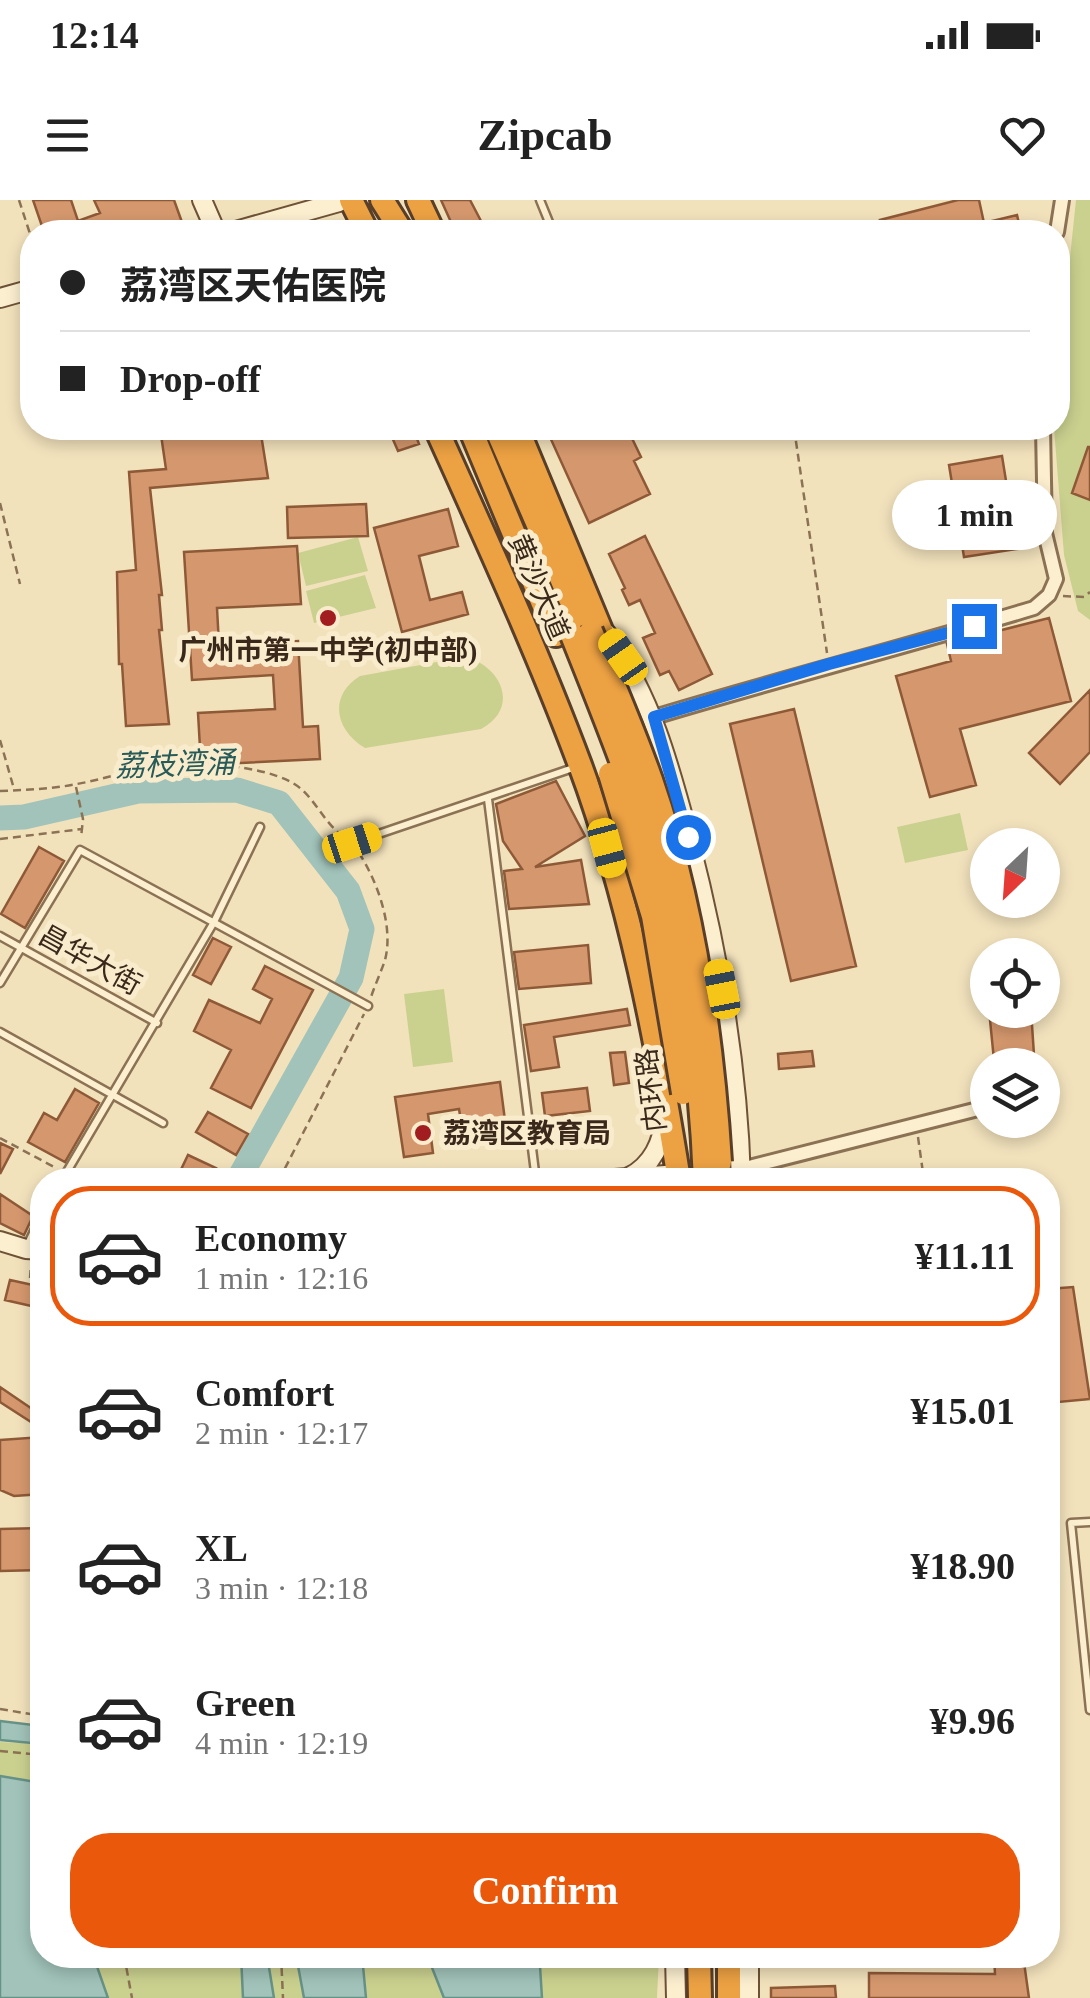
<!DOCTYPE html>
<meta charset="utf-8">
<style>
body{margin:0;font-family:"Times New Roman","Noto Sans SC",serif;background:#f2f2f2;color:#222;height:100vh;display:flex;flex-direction:column;font-size:38px;white-space:nowrap}
*{box-sizing:border-box;margin:0}
p{font-size:32px;color:#767676}
.icon{flex:none;width:55px;height:55px;fill:none;stroke:currentColor;stroke-width:2;stroke-linecap:round;stroke-linejoin:round}
.map{position:relative;flex:1;overflow:hidden}
.drawer{position:absolute;left:30px;top:968px;width:1030px;height:800px;display:flex;flex-direction:column;background:#fff;border-radius:40px;box-shadow:0 5px 15px #0003}
.drawer>*{flex:none}
.banner{position:absolute;left:20px;top:20px;width:1050px;height:220px;border-radius:40px;box-shadow:0 5px 15px #0003;display:grid;align-content:center;height:220px;padding:0 40px;background:#fff}
.needle{width:65px;rotate:205deg}
.buttons{position:absolute;left:970px;top:628px;display:grid;gap:20px}
.buttons a{display:grid;place-items:center;width:90px;height:90px;border-radius:50%;background:#fff;box-shadow:0 5px 15px #0003;font-size:50px}
.end{position:absolute;width:45px;height:45px;margin:-22px;border:12px solid #1a73e8;background:#fff;box-shadow:0 0 0 5px #fff}
.from{border-radius:50%}
.bubble{position:absolute;height:70px;border-radius:35px;background:#fff;box-shadow:0 5px 15px #0003;font-size:32px;font-weight:600;line-height:70px;text-align:center}
.car{position:absolute;width:30px;height:60px;margin:-30px -15px;border-radius:12px;box-shadow:0 0 8px 2px #0007;background:linear-gradient(#f5c518 24%,#345 0 40%,#f5c518 0 76%,#345 0 86%,#f5c518 0)}
.banner b{display:flex;align-items:center;gap:35px;height:95px;font-size:38px}
.banner b+b{border-top:2px solid #e0e0e0}
.banner i{width:25px;height:25px;background:#222}
ul{padding:18px 0 0;list-style:none}
li{display:flex;align-items:center;gap:30px;height:140px;margin:0 20px 15px;padding:0 20px;border:5px solid transparent;border-radius:40px}
li div{flex:1}
li b{display:block;font-size:38px}
li em{font-style:normal;font-weight:600}
li.current{border-color:#ea580c}
li>.icon{width:90px;height:90px;stroke-width:1.5}
.action{display:flex;gap:20px;margin-top:auto;padding:20px 40px}
.action a{flex:1;height:115px;border-radius:40px;background:#ea580c;color:#fff;font-size:40px;font-weight:600;line-height:115px;text-align:center}
.status{display:flex;justify-content:space-between;align-items:center;height:70px;padding:0 50px;background:#fff;direction:ltr}
.status svg{height:28px;fill:currentColor}
header{display:flex;justify-content:space-between;align-items:center;height:130px;padding:0 40px;background:#fff;font-size:45px;font-weight:600}
.map>svg:first-child{display:block}
.green{fill:#cad18f}
.water{fill:#a1c3b9;stroke:#679287;stroke-width:2.5}
.lines{fill:none;stroke-linecap:round;stroke-linejoin:round}
.river{stroke:#a1c3b9;stroke-width:25}
.building{fill:#d5986e;stroke:#8e5937;stroke-width:2.5}
.lane-casing{stroke:#8c7254;stroke-width:11}
.street-casing{stroke:#8c7254;stroke-width:18}
.secondary-casing{stroke:#6e5237;stroke-width:22}
.highway-casing{stroke:#593f29;stroke-width:28}
.path{stroke:#8c7254;stroke-width:2.5;stroke-dasharray:8 5;stroke-linecap:butt}
.lane{stroke:#fcefd0;stroke-width:6}
.street{stroke:#fcefd0;stroke-width:12}
.secondary{stroke:#fcefd0;stroke-width:18}
.highway{stroke:#eca143;stroke-width:22}
.highway-bridge-casing{stroke:#593f29;stroke-width:28;stroke-linecap:butt}
.highway-bridge{stroke:#eca143;stroke-width:22}
.route{stroke:#1a73e8;stroke-width:12}
.poi-dot{fill:#a21d1f;stroke:#f9eccd;stroke-width:4}
.labels{text-anchor:middle;dominant-baseline:central;stroke-width:10;stroke-linejoin:round;paint-order:stroke}
.street-label{font-size:28px;fill:#3a291a;stroke:#f9eccd}
.poi-label{font-size:28px;font-weight:bold;fill:#3a291a;stroke:#f9eccd}
.water-label{font-size:30px;font-style:italic;fill:#285b58;stroke:#f9eccd}
</style>
<div class="status"><b>12:14</b><svg viewBox="0 0 49 12"><path d="M0 12V9h3v3zM5 12V6h3v6zM10 12V3h3v9zM15 12V0h3v12zM26 1h20v11H26zM47 4h2v5h-2z"/></svg></div>
<header><svg class="icon" aria-label="menu" viewBox="0 0 24 24"><path d="M4 6h16M4 12h16M4 18h16"/></svg>Zipcab<svg class="icon" aria-label="heart" viewBox="0 0 24 24"><path d="M12 20l-8-8c-3-5 5-10 8-4 3-6 11-1 8 4z"/></svg></header>
<div class="map">
<svg width="1090" height="1798" viewBox="0 0 1090 1798">
<rect width="100%" height="100%" fill="#f2e2bc"/>
<path class="green" d="M1076 0H1090V420L1078 411 1064 355 1054 228H1058V172Z
M358 337 368 371 306 386 298 353Z
M365 375 376 408 314 423 306 391Z
M472 459C505 472 517 510 481 529L365 548C335 530 328 496 360 476L448 460Z
M960 613 968 650 905 663 897 627Z
M444 789 453 862 413 867 404 794Z
M0 1542 42 1544V1755H659L657 1798H0Z"/>
<path class="water" d="M0 1521 42 1526V1544L0 1540Z
M0 1576 42 1583V1755H93L108 1798H0Z
M241 1755H267L274 1798H243Z
M296 1755H362L366 1798H304Z
M427 1755H535L540 1766 542 1798H444Z"/>
<g class="lines">
<path class="river" d="M0 618 24 617 138 591 237 590 279 603 348 691 362 729 351 778 238 980"/>
</g>
<path class="building" d="M33 0H71L78 21 100 13 94 0H174L183 25 160 32H44Z
M441 0H470L481 21 455 31Z
M958 0H979L984 23 1017 15 1021 32H883L880 20Z
M160 228H260L268 278 150 288 162 395H159L162 430H159L169 524 126 526 122 464H119L117 372 136 370 129 272 166 269Z
M388 228H413L419 244 398 251Z
M566 228H627L641 257 634 261 650 294 589 323 549 235Z
M1088 247H1090V300L1072 293Z
M1002 256 1017 349 964 357 949 265Z
M366 304 368 336 288 338 287 307Z
M448 309 458 346 419 356 430 400 462 392 468 414 402 432 374 328Z
M645 336 712 474 679 490 669 471 660 475 643 438 655 433 640 400 629 405 622 390 625 388 609 354Z
M297 346 301 404 217 408 219 445 298 441 303 527 318 526 320 559 201 565 198 513 275 509 273 475 192 480 184 352Z
M1049 418 1071 501 960 529 976 585 930 597 896 476 951 461 947 444Z
M1090 490V552L1060 584 1029 553Z
M794 509 856 766 791 781 730 524Z
M556 581 585 636 535 667 581 660 589 704 509 709 504 671 522 669 503 641 496 604Z
M39 647 64 661 25 728 1 714Z
M213 738 231 747 211 784 193 775Z
M588 745 591 783 519 789 514 752Z
M265 766 313 790 251 908 211 888 231 850 194 831 209 800 260 823 272 799 253 789Z
M627 809 630 825 554 837 559 867 531 871 524 825Z
M989 810H1031L1034 855 994 860Z
M812 851 814 866 779 869 778 854Z
M625 852 629 883 614 885 610 853Z
M500 882 506 928 463 934 459 909 428 914 433 953 404 957 395 897Z
M587 888 590 911 545 916 542 893Z
M75 889 99 903 65 962 28 942 44 913 57 920Z
M208 912 248 934 236 955 196 932Z
M0 943 13 949 0 974Z
M188 955 216 968 210 980H176Z
M0 994 33 1016 24 1035 0 1023Z
M10 1080 42 1087 40 1108 5 1100Z
M1073 1087 1090 1199 1048 1203V1089Z
M0 1187 41 1215 31 1222 0 1202Z
M42 1237V1294L14 1296 0 1290V1240Z
M42 1328V1370L0 1371V1329Z
M994 1755H1023L1029 1798H869V1773L995 1774Z
M835 1786 836 1798H771V1788Z"/>
<g class="lines">
<defs>
<path id="lane" d="M540 0 553 32
M488 599 536 980
M352 643 573 568
M0 736 157 823
M0 783 80 650 368 806
M0 832 163 923
M62 980 214 722 260 627
M26 1048 42 1014
M1090 1322 1071 1323 1090 1510"/>
<path id="street" d="M1057 32 1062 0
M654 517C780 479 908 446 1034 408L1049 395 1056 379 1045 333 1043 228
M741 969 982 908"/>
<path id="secondary" d="M202 0 216 32
M232 32 339 2
M0 98 32 89
M607 434C652 499 669 564 689 639 718 751 738 865 741 980
M629 977C652 966 663 942 665 917
M602 980 678 974 697 980
M0 1041 26 1049 42 1050
M675 1755 676 1798
M749 1755V1798"/>
<path id="highway" d="M351 0 367 32
M382 0 402 32
M418 0 433 32
M436 228C486 339 537 450 580 565 629 697 657 841 679 980
M470 228 556 435
M496 228 594 454
M517 228 610 452
M699 1755 700 1798
M729 1755V1798"/>
</defs>
<use href="#lane" class="lane-casing"/>
<use href="#street" class="street-casing"/>
<use href="#secondary" class="secondary-casing"/>
<use href="#highway" class="highway-casing"/>
<path class="path" d="M19 0 32 40
M794 228 827 453
M0 303 20 384
M1063 396 1084 397 1090 392
M0 540 14 589
M76 587 83 619 81 638
M0 591C26 590 52 589 77 584 105 579 133 569 161 565 196 561 259 565 291 582 314 594 322 622 344 637
M0 639 82 629
M359 653C377 681 394 726 385 760 381 772 375 785 371 797
M918 937 924 980
M0 938 56 968
M279 980 364 814
M30 1078 31 1065
M0 1509 42 1516
M0 1551 42 1555
M124 1755 132 1798
M281 1755 283 1798
M418 1758 430 1755"/>
<use href="#lane" class="lane"/>
<use href="#street" class="street"/>
<use href="#secondary" class="secondary"/>
<use href="#highway" class="highway"/>
<defs>
<path id="highway-bridge" d="M570 430C613 537 657 645 680 758 694 831 702 906 705 980
M591 431C612 480 633 529 651 580 693 702 712 833 720 962
M610 574 653 716 683 893"/>
</defs>
<use href="#highway-bridge" class="highway-bridge-casing"/>
<use href="#highway-bridge" class="highway-bridge"/>
</g>
<g class="lines">
<path class="route" d="M688 637 654 517 829 464 974 426"/>
</g>
<g class="poi-dot">
<circle cx="328" cy="418" r="10"/>
<circle cx="423" cy="933" r="10"/>
</g>
<g class="labels">
<g class="street-label">
<text transform="translate(539 387) rotate(67)">黄沙大道</text>
<text transform="translate(90 760) rotate(29)">昌华大街</text>
<text transform="translate(651 890) rotate(-97)">内环路</text>
</g>
<g class="poi-label">
<text x="328" y="450">广州市第一中学(初中部)</text>
<text x="443" y="933" text-anchor="start">荔湾区教育局</text>
</g>
<g class="water-label">
<text transform="translate(175 564) rotate(-2)">荔枝湾涌</text>
</g>
</g>
</svg>
<div class="buttons">
<a><svg class="needle" viewBox="-14 -14 28 28"><path d="M0-13l5 13h-10z" fill="#e53935"/><path d="M0 13l5-13h-10z" fill="#767676"/></svg></a>
<a><svg class="icon" aria-label="locate" viewBox="0 0 24 24"><circle cx="12" cy="12" r="6"/><path d="M12 2v4M12 18v4M2 12h4M18 12h4"/></svg></a>
<a><svg class="icon" aria-label="layers" viewBox="0 0 24 24"><path d="M12 4l9 5-9 5-9-5zM3 14l9 5 9-5"/></svg></a>
</div>
<i class="end from" style="left:688px;top:637px"></i>
<i class="end" style="left:974px;top:426px"></i>
<div class="bubble" style="left:892px;top:280px;width:165px">1 min</div>
<i class="car" style="left:623px;top:457px;rotate:325deg"></i>
<i class="car" style="left:352px;top:643px;rotate:72deg"></i>
<i class="car" style="left:607px;top:648px;rotate:165deg"></i>
<i class="car" style="left:722px;top:789px;rotate:349deg"></i>
<div class="banner">
<b><i class="from"></i>荔湾区天佑医院</b>
<b><i></i>Drop-off</b>
</div>
<section class="drawer">
<ul>
<li class="current"><svg class="icon" aria-label="car" viewBox="0 0 24 24"><path d="M5 17H2v-5l4-1 3-4h7l3 4 3 1v5h-3M9 17h6M6 11h13"/><circle cx="7" cy="17" r="2"/><circle cx="17" cy="17" r="2"/></svg><div><b>Economy</b><p>1 min · 12:16</p></div><em>¥11.11</em></li>
<li><svg class="icon" aria-label="car" viewBox="0 0 24 24"><path d="M5 17H2v-5l4-1 3-4h7l3 4 3 1v5h-3M9 17h6M6 11h13"/><circle cx="7" cy="17" r="2"/><circle cx="17" cy="17" r="2"/></svg><div><b>Comfort</b><p>2 min · 12:17</p></div><em>¥15.01</em></li>
<li><svg class="icon" aria-label="car" viewBox="0 0 24 24"><path d="M5 17H2v-5l4-1 3-4h7l3 4 3 1v5h-3M9 17h6M6 11h13"/><circle cx="7" cy="17" r="2"/><circle cx="17" cy="17" r="2"/></svg><div><b>XL</b><p>3 min · 12:18</p></div><em>¥18.90</em></li>
<li><svg class="icon" aria-label="car" viewBox="0 0 24 24"><path d="M5 17H2v-5l4-1 3-4h7l3 4 3 1v5h-3M9 17h6M6 11h13"/><circle cx="7" cy="17" r="2"/><circle cx="17" cy="17" r="2"/></svg><div><b>Green</b><p>4 min · 12:19</p></div><em>¥9.96</em></li>
</ul>
<div class="action"><a>Confirm</a></div>
</section>
</div>
